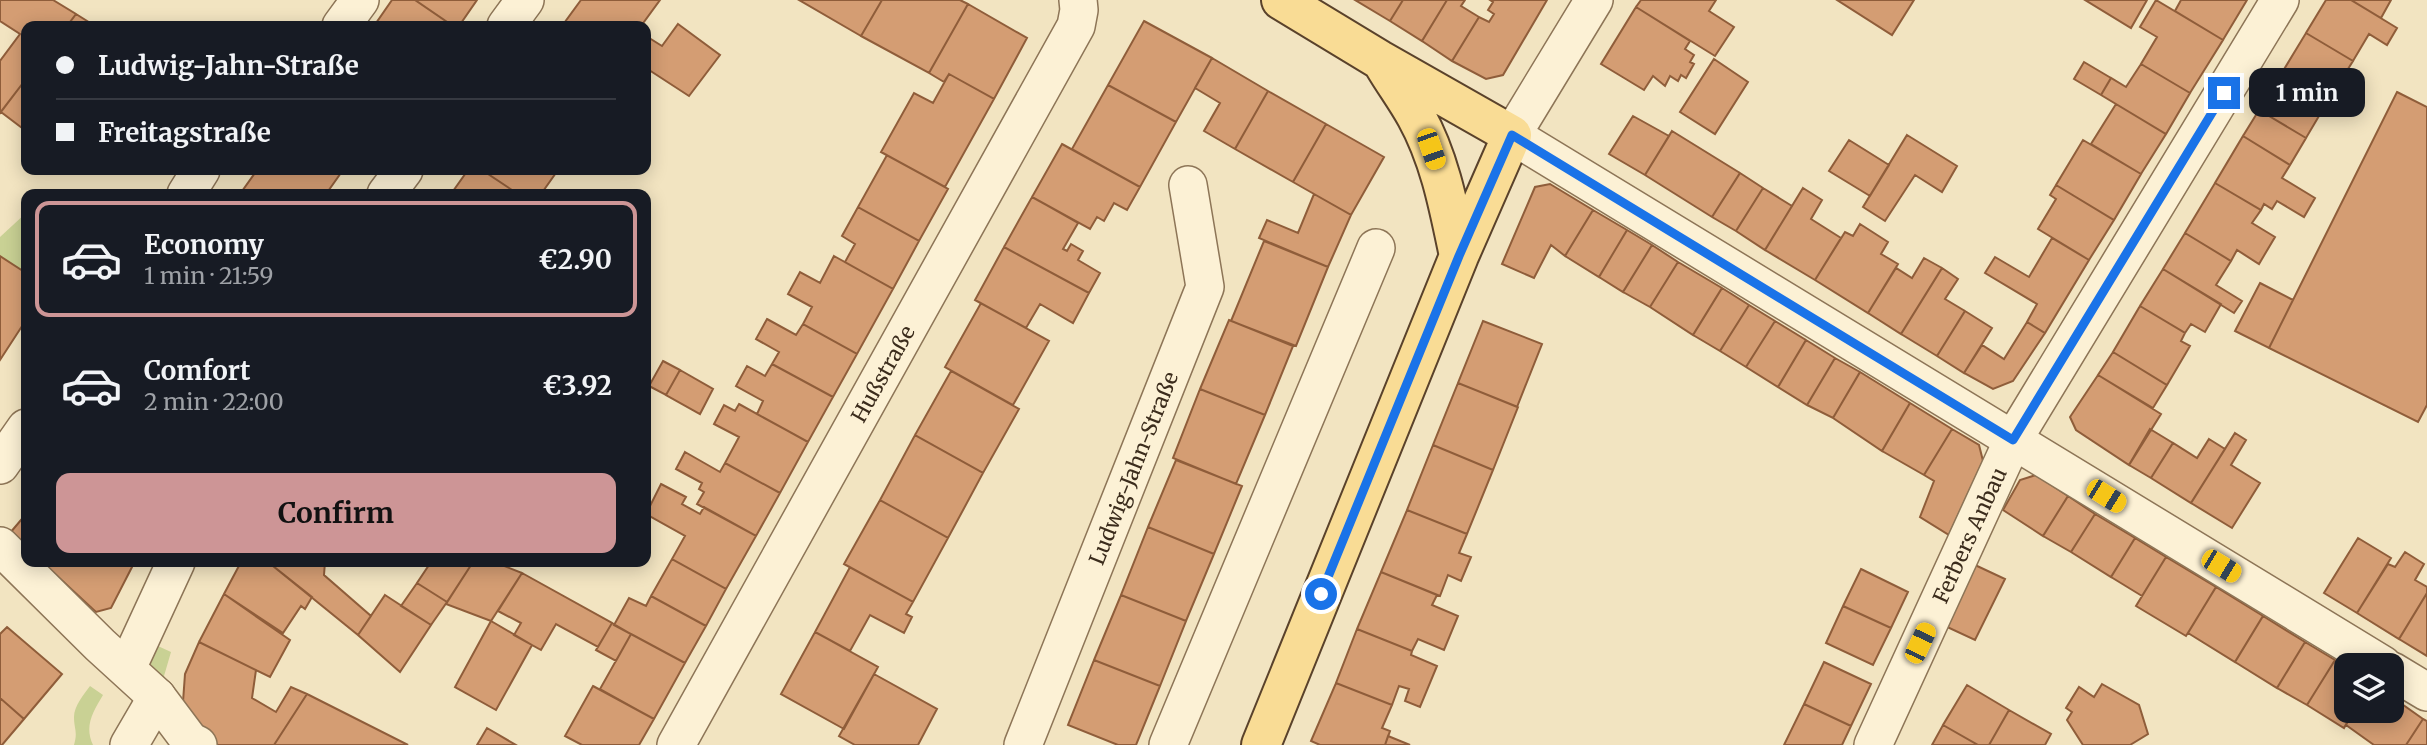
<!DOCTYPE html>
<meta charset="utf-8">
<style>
body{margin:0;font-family:Merriweather,serif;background:#20242c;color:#f1f3f6;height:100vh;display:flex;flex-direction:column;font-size:26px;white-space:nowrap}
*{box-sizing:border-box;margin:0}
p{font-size:23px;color:#9ea1a6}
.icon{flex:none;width:38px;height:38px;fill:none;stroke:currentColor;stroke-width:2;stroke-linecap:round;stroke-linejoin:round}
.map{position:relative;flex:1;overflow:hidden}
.details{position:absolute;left:21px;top:189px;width:630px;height:378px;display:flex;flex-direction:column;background:#171b24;border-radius:14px;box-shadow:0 4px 18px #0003}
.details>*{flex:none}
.guide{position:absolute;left:21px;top:21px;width:630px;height:154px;border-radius:14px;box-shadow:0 4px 18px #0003;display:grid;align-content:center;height:154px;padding:0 35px;background:#171b24}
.controls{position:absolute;left:2334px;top:653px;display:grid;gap:14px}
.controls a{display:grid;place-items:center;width:70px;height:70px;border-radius:14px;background:#171b24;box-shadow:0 4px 18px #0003;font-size:35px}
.end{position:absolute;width:32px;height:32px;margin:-16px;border:9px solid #1a73e8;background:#fff;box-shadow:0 0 0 4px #fff}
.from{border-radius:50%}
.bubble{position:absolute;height:49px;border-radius:14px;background:#171b24;box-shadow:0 4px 18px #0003;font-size:23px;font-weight:700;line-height:49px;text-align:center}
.car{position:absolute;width:21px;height:42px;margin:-21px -10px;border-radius:9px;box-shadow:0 0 5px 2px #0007;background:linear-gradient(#f5c518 24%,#345 0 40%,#f5c518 0 76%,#345 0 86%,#f5c518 0)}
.guide b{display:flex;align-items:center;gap:24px;height:66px;font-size:26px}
.guide b+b{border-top:2px solid #363941}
.guide i{width:18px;height:18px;background:#f1f3f6}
ul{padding:12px 0 0;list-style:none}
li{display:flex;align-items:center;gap:21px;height:116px;margin:0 14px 10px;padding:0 21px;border:4px solid transparent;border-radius:14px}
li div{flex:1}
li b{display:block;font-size:26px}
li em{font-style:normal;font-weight:700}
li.on{border-color:#cd9596}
li>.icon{width:63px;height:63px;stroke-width:1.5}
.button{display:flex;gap:14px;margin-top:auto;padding:14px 35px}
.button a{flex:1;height:80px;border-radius:14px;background:#cd9596;color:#111;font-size:28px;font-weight:700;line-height:80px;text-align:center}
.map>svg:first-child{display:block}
.green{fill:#c9d194}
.building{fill:#d49d73;stroke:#8f5d3a;stroke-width:2}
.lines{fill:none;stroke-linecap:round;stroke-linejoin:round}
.minor-casing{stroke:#8d7557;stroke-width:40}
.major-casing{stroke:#5a422b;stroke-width:42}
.minor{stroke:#fcf1d5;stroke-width:37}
.major{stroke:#f9dc95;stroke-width:38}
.route{stroke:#1a73e8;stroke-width:9}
.labels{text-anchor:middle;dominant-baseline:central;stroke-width:5;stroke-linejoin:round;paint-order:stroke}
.street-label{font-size:21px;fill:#3b2c1c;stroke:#f9eed1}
</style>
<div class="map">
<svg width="2427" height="745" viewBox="0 0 2427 745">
<rect width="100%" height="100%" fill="#f2e4c1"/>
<path class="green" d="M26 213V273L0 256V237Z
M147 641 171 652 164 676 168 685 132 672Z
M90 686 103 695C93 712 84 726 93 745H74C78 731 74 729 74 717 74 706 84 694 90 686Z"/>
<path class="building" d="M0 0H53L76 14 67 26H26V79L0 113V61L20 34 0 21Z
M392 0H415L453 26H374Z
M415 0H477L459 26H453Z
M581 0H660L641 26H562Z
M799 0H882L861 36Z
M882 0H960L968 4 929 73 861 36Z
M1355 0H1403L1390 21Z
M1403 0H1447L1422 41 1390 21Z
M1447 0H1465L1461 6 1479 17 1452 61 1422 41Z
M1490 0H1547L1503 75 1486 79 1452 61 1479 17 1489 22 1494 14 1488 10 1493 2Z
M1641 0H1716L1709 11 1734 27 1715 56 1636 7Z
M1837 0H1914L1892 35Z
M2085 0H2147L2131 28Z
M2156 0 2223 40 2190 93 2141 64 2157 37 2140 27Z
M2181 0H2247L2223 40 2175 11Z
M2326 0H2351L2397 28 2387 45 2369 34 2353 61 2306 33Z
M2351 0H2391L2381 18Z
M968 4 1027 38 994 99 949 74 944 82 929 73Z
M1636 7 1690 41 1685 49 1694 55 1690 62 1694 64 1686 78 1681 75 1678 81 1670 76 1665 86 1653 76 1644 90 1601 64Z
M76 14 95 26H67Z
M1144 21 1212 58 1176 122 1108 85Z
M678 24 720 55 689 96 646 68V36L662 46Z
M2306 33 2353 61 2329 99 2283 71Z
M1212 58 1268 91 1235 149 1204 131 1220 103 1195 88Z
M1714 59 1748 82 1715 134 1680 112Z
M2084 62 2111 78 2101 95 2074 79Z
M2141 64 2190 93 2166 134 2101 95 2111 78 2126 87Z
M2283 71 2329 99 2306 138 2259 110Z
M949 74 994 99 945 187 881 152 914 93 933 103Z
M26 79V131L1 112Z
M1108 85 1176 122 1140 187 1072 149Z
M1268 91 1326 124 1293 182 1235 149Z
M2397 92 2427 107V405L2418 422 2269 348Z
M2116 104 2166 134 2141 174 2091 144Z
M2259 110 2306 138 2290 165 2243 136Z
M1633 116 1669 136 1645 175 1609 154Z
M1326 124 1384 157 1351 215 1293 182Z
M1672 131 1740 173 1712 217 1645 175Z
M1907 135 1957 166 1942 192 1915 175 1885 221 1863 207Z
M2243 136 2290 165 2282 178 2315 198 2304 217 2277 201 2272 209 2264 204 2261 210 2215 183Z
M1849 140 1889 165 1870 196 1829 171Z
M2083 140 2141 174 2114 220 2056 185Z
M1062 144 1140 187 1127 210 1114 203 1104 221 1097 217 1090 229 1032 197Z
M887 155 948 189 919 241 858 207Z
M257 170H343L326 194H240Z
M468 170H482L518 194H451Z
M482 170H558L541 194H518Z
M1740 173 1763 188 1736 231 1712 217Z
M2215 183 2261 210 2252 223 2275 237 2259 264 2237 250 2231 261 2185 233Z
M1550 184 1593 210 1565 256 1551 245 1534 278 1502 264 1535 187Z
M2056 185 2114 220 2089 260 2038 229 2056 199 2050 195Z
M1763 188 1792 206 1765 250 1736 231Z
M1803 188 1822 200 1811 219 1841 238 1815 280 1765 250Z
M1314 194 1351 215 1328 267 1259 238 1267 220 1298 233Z
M1032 197 1078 223 1063 249 1067 251 1071 244 1083 251 1078 260 1100 273 1089 293 1004 247Z
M858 207 919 241 893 289 845 262 855 244 842 236Z
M1593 210 1627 230 1599 277 1565 256Z
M1860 224 1888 242 1881 254 1898 264 1868 313 1815 280 1845 232 1853 236Z
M1627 230 1652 245 1623 292 1599 277Z
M2185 233 2231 261 2216 285 2242 301 2234 313 2163 269Z
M2052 238 2089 260 2045 333 2027 322 2037 304 1985 273 1995 257 2029 277Z
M1264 241 1328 267 1296 346 1231 321Z
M1652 245 1678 262 1650 307 1623 292Z
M1004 247 1089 293 1073 323 1040 304 1026 328 975 300Z
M0 256 26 273V320L0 360Z
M834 256 893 289 857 354 803 324 812 307 788 294 800 272 820 283Z
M1924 258 1942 268 1901 334 1868 313 1896 268 1912 278Z
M1678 262 1722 288 1693 335 1650 307Z
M1942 268 1958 279 1945 299 1965 311 1937 356 1901 334Z
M2163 269 2221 304 2205 332 2191 324 2185 333 2140 306Z
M2260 283 2293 300 2269 348 2235 331Z
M1722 288 1749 305 1720 351 1693 335Z
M981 303 1049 341 1013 405 945 367Z
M1749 305 1775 321 1746 367 1720 351Z
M2140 306 2185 333 2181 341 2190 346 2167 385 2113 352Z
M1965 311 1992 328 1964 373 1937 356Z
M767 319 796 335 803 324 857 354 833 397 772 364 779 352 756 339Z
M1229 320 1293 346 1265 415 1200 389Z
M1483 321 1542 344 1517 407 1458 383Z
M1775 321 1806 340 1778 387 1746 367Z
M2027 322 2045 333 2013 381 1993 389 1964 373 1982 345 2004 359Z
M1806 340 1835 358 1807 405 1778 387Z
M2113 352 2167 385 2153 408 2098 375Z
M1835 358 1860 372 1833 418 1807 405Z
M663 361 680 370 666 395 649 386Z
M772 364 833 397 808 442 757 414 763 401 736 386 747 366 765 376Z
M680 370 713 389 700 414 666 395Z
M951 371 1019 409 983 473 915 435Z
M1860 372 1910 403 1882 451 1833 418Z
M2098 375 2161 414 2129 465 2076 430 2070 417Z
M1458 383 1518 407 1493 470 1433 445Z
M1200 389 1265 415 1236 484 1173 458Z
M1910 403 1952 429 1924 475 1882 451Z
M739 404 808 442 780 493 725 463 739 437 714 424 724 405 735 411Z
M1952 429 1979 445 1983 461 1949 535 1920 517 1934 481 1924 475Z
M2150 429 2173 443 2151 478 2129 465Z
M2235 433 2246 440 2231 465 2260 483 2232 528 2191 503Z
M915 435 983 473 948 538 880 500Z
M2209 439 2225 449 2191 503 2151 478 2173 443 2197 458Z
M1433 445 1493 470 1467 534 1407 510Z
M685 452 720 472 725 463 780 493 756 536 697 504 704 492 699 489 702 483 676 469Z
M1176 460 1242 486 1214 554 1148 527Z
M2036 475 2068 496 2043 536 2003 510 2020 480Z
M661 484 686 497 682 504 700 514 704 507 756 536 726 589 672 559 685 536 646 514Z
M2068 496 2095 514 2071 552 2043 536Z
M880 500 948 538 913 602 844 564Z
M1407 510 1467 534 1459 553 1471 557 1461 581 1448 575 1440 596 1381 572Z
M26 514V548L10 533Z
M2095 514 2135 538 2111 577 2071 552Z
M1148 527 1214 554 1186 621 1121 595Z
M2135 538 2166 557 2142 596 2111 577Z
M2358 538 2391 558 2357 613 2324 593Z
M2405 552 2424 564 2415 580 2427 587V593L2399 639 2357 613 2388 564 2395 567Z
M2166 557 2216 587 2186 636 2136 606Z
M672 559 726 589 706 626 651 596Z
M42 562H124L132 567 111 608 96 612Z
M241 562H268L312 597 305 609 301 606 283 633 224 594Z
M268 562H325L324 575 371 616 358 635Z
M431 562H473L447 602 417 583Z
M473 562H494L522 573 491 621 446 604Z
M1975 565 2005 579 1975 640 1945 626Z
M850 567 913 602 906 614 912 617 904 633 870 615 850 651 815 632Z
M1861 569 1908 592 1891 628 1843 606Z
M1381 572 1437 595 1432 605 1458 616 1444 650 1418 639 1412 651 1357 629Z
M522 573 612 623 598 647 556 624 541 650 514 635 521 623 498 611Z
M417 583 447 602 431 625 401 606Z
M2216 587 2263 616 2235 662 2188 633Z
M2427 593V656L2399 639Z
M224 594 290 640 270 677 199 642Z
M385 595 431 625 400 672 358 635Z
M1121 595 1186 621 1160 686 1094 660Z
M651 596 706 626 685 663 614 625 629 598 646 606Z
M1843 606 1891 628 1873 665 1826 643Z
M2263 616 2305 642 2277 688 2235 662Z
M491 621 532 645 496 710 455 687Z
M612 623 631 634 616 661 596 650Z
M7 627 62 674 24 719 0 698V634Z
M1357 629 1412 651 1411 655 1437 666 1420 707 1405 701 1409 689 1399 686 1392 705 1336 683Z
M815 632 878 667 844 729 781 694Z
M631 634 685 663 654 719 600 689Z
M199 642 256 670 252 698 276 712 291 687 307 694 274 745H218L210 741 183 702 185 674Z
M2305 642 2335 660 2307 705 2277 688Z
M1094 660 1160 686 1136 745H1118L1068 725Z
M2335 660 2347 667V710H2354L2344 728 2307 705Z
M1824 662 1871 684 1851 726 1804 704Z
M874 674 937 709 918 745H855L839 736Z
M1336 683 1392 705 1382 728 1390 731 1385 745H1320L1311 741Z
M2102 684 2139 705 2148 734 2130 745H2083L2067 720 2072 712 2066 708 2079 687 2094 697Z
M1967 685 2009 710 1989 745H1978L1943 725Z
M593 686 654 719 639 745H582L565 736Z
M307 694 408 745H274Z
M2392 697 2423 719 2406 745H2374L2346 725 2354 710H2392Z
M0 698 24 719 2 745H0Z
M1804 704 1851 726 1842 745H1784Z
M2009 710 2051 734 2045 745H1989Z
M2423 719 2427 721V745H2406Z
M1943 725 1978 745H1932Z
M487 728 516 745H477Z
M1388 736 1410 745H1385Z"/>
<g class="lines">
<defs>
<g id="minor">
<path d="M1594 0 1512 135 2383 665"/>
<path d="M341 26 360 0"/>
<path d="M506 26 525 0"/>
<path d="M186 194 201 170"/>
<path d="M386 194 404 170"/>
<path d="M0 465 26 428"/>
<path d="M0 546 100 645 157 697 190 741 198 745"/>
<path d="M127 668 176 562"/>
<path d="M2392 671 2427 692"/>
<path d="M129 745 157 697"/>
<path id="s1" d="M676 745 1076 26 1079 10 1078 0"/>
<path id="s2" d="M1023 745 1205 287 1188 185"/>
<path d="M1168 745 1376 248"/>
<path id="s3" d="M1873 745 2013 440 2280 0"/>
</g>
<path id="major" d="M1384 65C1394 82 1406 98 1416 116 1440 159 1449 208 1459 256
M1261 745 1459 256 1512 135 1380 60 1281 0"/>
</defs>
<use href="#minor" class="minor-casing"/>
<use href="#major" class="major-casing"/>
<use href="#minor" class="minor"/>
<use href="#major" class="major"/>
</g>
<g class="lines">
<path class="route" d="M1321 594 1459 256 1512 135 2013 440 2224 93"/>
</g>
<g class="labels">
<g class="street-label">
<text stroke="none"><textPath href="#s1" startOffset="425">Hußstraße</textPath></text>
<text stroke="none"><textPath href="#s2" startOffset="298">Ludwig-Jahn-Straße</textPath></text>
<text stroke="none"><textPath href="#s3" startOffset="231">Ferbers Anbau</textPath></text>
</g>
</g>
</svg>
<div class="controls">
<a><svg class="icon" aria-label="layers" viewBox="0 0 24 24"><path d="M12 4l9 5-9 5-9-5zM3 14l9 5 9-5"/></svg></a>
</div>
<i class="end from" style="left:1321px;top:594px"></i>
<i class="end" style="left:2224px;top:93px"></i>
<div class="bubble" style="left:2249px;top:68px;width:116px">1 min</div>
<i class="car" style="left:1431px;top:149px;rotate:161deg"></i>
<i class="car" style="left:2106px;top:496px;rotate:122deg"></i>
<i class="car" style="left:2221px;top:566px;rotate:121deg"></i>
<i class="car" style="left:1920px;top:643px;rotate:25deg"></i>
<div class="guide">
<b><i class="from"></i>Ludwig-Jahn-Straße</b>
<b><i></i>Freitagstraße</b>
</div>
<section class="details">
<ul>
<li class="on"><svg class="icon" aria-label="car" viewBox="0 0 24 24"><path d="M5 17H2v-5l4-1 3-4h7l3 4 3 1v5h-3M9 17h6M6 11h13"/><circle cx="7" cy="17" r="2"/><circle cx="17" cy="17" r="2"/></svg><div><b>Economy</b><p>1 min · 21:59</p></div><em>€2.90</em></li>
<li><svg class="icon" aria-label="car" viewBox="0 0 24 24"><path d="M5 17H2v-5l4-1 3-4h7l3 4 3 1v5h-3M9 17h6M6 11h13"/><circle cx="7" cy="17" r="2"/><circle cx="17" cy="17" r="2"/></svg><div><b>Comfort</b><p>2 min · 22:00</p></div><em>€3.92</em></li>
</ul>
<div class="button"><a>Confirm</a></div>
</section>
</div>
